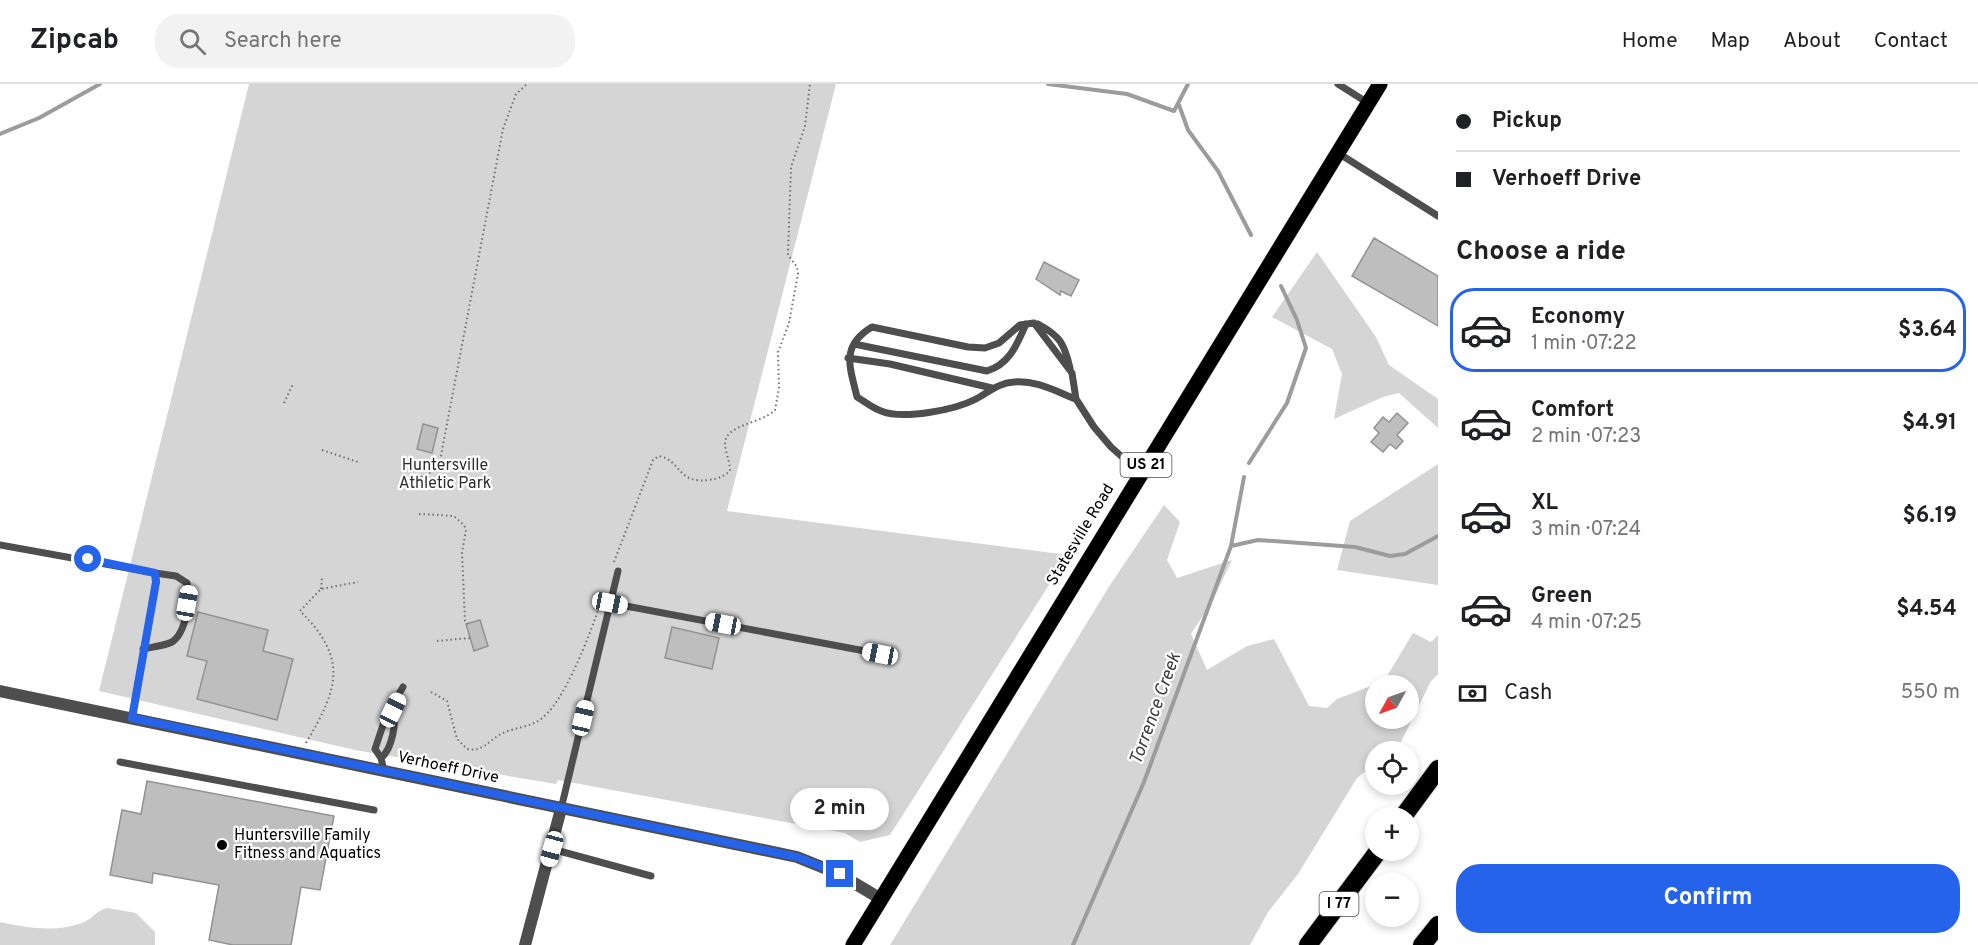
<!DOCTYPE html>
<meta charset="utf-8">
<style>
body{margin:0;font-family:Overpass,sans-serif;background:#f2f2f2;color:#202124;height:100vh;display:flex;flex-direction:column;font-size:22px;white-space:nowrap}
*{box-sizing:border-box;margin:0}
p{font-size:20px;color:#757577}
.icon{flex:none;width:33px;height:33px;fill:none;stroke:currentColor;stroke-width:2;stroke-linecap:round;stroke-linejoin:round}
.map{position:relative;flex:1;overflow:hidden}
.panel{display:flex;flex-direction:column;background:#fff;width:540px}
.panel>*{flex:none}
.guide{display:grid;align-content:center;height:132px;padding:0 18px;background:#fff}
.needle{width:39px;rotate:230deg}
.fabs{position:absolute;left:1365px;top:591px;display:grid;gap:12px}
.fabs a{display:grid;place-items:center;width:54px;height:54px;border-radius:50%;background:#fff;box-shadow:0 3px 9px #0003;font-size:30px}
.end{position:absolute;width:27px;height:27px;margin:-14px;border:8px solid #2563eb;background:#fff;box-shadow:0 0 0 3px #fff}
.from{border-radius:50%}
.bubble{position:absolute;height:42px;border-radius:21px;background:#fff;box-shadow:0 3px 9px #0003;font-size:20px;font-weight:700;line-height:42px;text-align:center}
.car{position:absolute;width:18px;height:36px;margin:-18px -9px;border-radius:8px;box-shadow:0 0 4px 2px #0007;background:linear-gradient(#fff 24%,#345 0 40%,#fff 0 76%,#345 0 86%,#fff 0)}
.guide b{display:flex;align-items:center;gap:21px;height:57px;font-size:22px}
.guide b+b{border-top:2px solid #e0e0e0}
.guide i{width:15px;height:15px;background:#202124}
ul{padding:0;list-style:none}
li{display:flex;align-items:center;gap:18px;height:84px;margin:0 12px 9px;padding:0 6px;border:3px solid transparent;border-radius:24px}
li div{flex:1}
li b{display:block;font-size:22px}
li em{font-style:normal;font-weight:700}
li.on{border-color:#2563eb}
li>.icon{width:54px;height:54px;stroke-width:1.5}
h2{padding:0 18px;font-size:27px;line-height:72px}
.pay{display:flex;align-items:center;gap:15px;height:66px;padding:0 18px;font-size:22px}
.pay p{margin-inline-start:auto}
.cta{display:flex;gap:12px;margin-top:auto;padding:12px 18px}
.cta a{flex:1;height:69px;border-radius:24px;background:#2563eb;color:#fff;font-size:24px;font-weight:700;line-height:69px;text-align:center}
header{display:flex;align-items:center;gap:36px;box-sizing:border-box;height:84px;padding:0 30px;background:#fff;border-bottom:2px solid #e0e0e0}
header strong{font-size:28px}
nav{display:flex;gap:33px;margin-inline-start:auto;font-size:21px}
.search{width:420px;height:54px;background:#f2f2f2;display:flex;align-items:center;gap:15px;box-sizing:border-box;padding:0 21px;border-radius:24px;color:#757577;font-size:22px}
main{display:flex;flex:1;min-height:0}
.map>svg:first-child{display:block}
.green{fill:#d5d5d5;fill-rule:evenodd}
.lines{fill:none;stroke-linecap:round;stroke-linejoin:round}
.stream{stroke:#9c9c9c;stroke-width:4}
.building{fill:#bebebe;stroke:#929292;stroke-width:1.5}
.primary-casing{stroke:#dbdbdb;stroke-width:16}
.motorway-casing{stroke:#dbdbdb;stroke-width:20}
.path{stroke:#707070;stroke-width:2;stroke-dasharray:1.5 3;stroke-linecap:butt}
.service{stroke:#4e4e4e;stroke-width:7}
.minor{stroke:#4e4e4e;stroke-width:12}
.tertiary{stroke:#4e4e4e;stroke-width:12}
.primary{stroke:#000;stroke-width:15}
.motorway{stroke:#000;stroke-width:18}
.route{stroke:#2563eb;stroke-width:8}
.poi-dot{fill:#000;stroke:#fff;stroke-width:2}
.labels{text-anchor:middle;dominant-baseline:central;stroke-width:4.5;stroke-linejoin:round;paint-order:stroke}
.shield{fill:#fff;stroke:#4c4c4c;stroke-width:1.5}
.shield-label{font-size:15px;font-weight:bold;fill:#000}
.park-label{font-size:16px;fill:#2c2c2c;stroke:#fff}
.street-label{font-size:16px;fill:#000;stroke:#fff}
.poi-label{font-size:16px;fill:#000;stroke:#fff;text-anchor:start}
.water-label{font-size:18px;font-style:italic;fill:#3d3d3d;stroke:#fff}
</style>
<header>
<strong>Zipcab</strong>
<div class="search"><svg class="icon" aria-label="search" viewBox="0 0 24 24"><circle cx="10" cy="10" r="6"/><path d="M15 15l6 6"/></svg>Search here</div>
<nav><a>Home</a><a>Map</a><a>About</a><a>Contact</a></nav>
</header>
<main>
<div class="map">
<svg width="1438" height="861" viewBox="0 0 1438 861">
<rect width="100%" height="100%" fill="#fff"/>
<path class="green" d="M249 0H836L727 427 1068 471 890 751 860 758 845 749 585 701 558 696 556 700 355 666 99 607Z
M1317 168 1376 253 1389 281 1438 315V344L1399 309 1383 313 1334 335 1342 290 1332 265 1272 233Z
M1438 380V501L1337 486 1350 437Z
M1164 421 1180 438 1167 476 1177 494 1232 476 1212 518 1191 550 1207 586 1247 562 1274 555 1309 622 1327 624 1337 615 1384 597 1413 549 1431 558 1438 551V590L1431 597 1398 664 1393 667 1376 668 1375 680 1357 694 1298 790 1268 828 1250 861H890L1110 501ZM1376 602H1408V634H1376Z
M108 824 136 829 155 848V861H0V838C27 844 57 849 84 838 94 834 96 826 108 824Z"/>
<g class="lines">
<path class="stream" d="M1048 0 1127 10 1174 27 1188 0
M1179 21 1188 46 1218 87 1251 151
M0 50 39 34 100 0
M1249 379 1287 319 1306 264 1297 236 1281 202
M1231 462 1258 456 1355 463 1390 472 1405 470 1438 452
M1073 861 1144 698 1231 462 1244 393"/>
</g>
<path class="building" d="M1374 154 1438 192V242L1352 192Z
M1044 178 1079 196 1071 212 1061 207 1060 211 1036 195Z
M1397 329 1408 339 1397 351 1403 357 1396 365 1390 360 1383 368 1371 358 1379 349 1374 344 1383 333 1389 338Z
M423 340 438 344 432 369 417 365Z
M198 528 268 546 263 567 293 575 277 636 197 615 207 577 187 572Z
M480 536 488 562 474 567 466 540Z
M672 543 719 554 712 585 665 574Z
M147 697 334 732 320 806 301 803 291 861H233L209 856 219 801 153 789 152 799 110 791 122 726 141 730Z"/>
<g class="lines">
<defs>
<path id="primary" d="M853 861 1380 0"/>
<path id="motorway" d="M1402 734 1438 685
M1308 861 1379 766
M1422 861 1438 841"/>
</defs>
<use href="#primary" class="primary-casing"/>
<use href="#motorway" class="motorway-casing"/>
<path class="path" d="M284 319 293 300
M322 366 358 378
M421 393 436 386 439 382 503 45 516 10 527 0
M419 430 454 432 464 441 466 446 462 468 465 537 468 540
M614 478 653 376 659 372C681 376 677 400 708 396 717 395 723 393 730 387 730 377 725 368 725 359 726 340 761 340 775 326L779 304 778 268 789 239 798 190 797 183 788 171 791 83 805 42 810 0
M321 505 322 494
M437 557 470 554
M431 608 447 617 457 655 467 665C482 668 488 658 499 651 511 644 526 644 538 637 564 622 590 549 600 521
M306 659C338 605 349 575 300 527L321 505 358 498"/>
<path class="service" d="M1338 0 1368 19
M1338 69 1438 132
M1038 240C1060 252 1064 259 1070 284
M854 260 987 287C1010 280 1017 260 1026 240
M848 274 890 280 992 304
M1076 315C1055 307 1036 296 1014 298 998 299 989 308 976 315 955 326 903 336 881 327 872 324 864 317 857 313 850 283 840 262 872 243L968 263 985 264 999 259 1020 241 1034 239 1072 289 1076 315 1094 343 1111 363 1140 389
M0 461 155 489 156 498 132 634
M610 519 881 570
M143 565C152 563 164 562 172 558 186 549 191 514 187 499L176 492 155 489
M381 674C392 665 397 639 393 625
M120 678 374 726
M384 687 381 674 375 665 386 632 403 603
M561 725 618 487
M552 765 651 792"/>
<path class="minor" d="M525 861 561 725"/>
<path class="tertiary" d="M0 607 797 773 839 790 881 815"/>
<use href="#primary" class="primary"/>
<use href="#motorway" class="motorway"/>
</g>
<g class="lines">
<path class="route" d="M88 475 155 489 156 498 132 634 797 773 840 790"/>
</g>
<circle class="poi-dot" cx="222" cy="761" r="6"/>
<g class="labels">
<g class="shield">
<rect x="1120.5" y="369" width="51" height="24" rx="4.5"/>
<rect x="1319.5" y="808" width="39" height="24" rx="4.5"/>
</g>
<g class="shield-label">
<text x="1146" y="381">US 21</text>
<text x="1339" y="820">I 77</text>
</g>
<g class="park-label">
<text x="445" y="382">Huntersville<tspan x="445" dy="18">Athletic Park</tspan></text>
</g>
<g class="street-label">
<text transform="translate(1081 451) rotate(-59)">Statesville Road</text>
<text transform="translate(448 684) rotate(12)">Verhoeff Drive</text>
</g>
<g class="poi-label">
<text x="234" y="752">Huntersville Family<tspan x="234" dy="18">Fitness and Aquatics</tspan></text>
</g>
<g class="water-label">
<text transform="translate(1156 625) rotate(-70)">Torrence Creek</text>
</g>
</g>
</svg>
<div class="fabs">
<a><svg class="needle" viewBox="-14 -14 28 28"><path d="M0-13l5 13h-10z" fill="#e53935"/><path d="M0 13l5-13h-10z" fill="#757577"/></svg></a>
<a><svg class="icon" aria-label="locate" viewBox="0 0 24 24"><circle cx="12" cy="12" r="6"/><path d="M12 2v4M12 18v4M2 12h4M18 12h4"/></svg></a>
<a>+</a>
<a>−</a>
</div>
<i class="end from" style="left:88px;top:475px"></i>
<i class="end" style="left:840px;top:790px"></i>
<div class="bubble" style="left:790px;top:704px;width:99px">2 min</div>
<i class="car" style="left:187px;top:519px;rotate:10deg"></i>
<i class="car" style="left:610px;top:519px;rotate:101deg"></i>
<i class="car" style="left:723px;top:540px;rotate:281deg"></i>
<i class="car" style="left:880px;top:570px;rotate:281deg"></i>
<i class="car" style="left:393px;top:626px;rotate:26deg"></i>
<i class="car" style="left:583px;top:634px;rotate:13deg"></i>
<i class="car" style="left:552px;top:765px;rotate:195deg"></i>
</div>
<section class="panel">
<div class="guide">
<b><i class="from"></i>Pickup</b>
<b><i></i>Verhoeff Drive</b>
</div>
<h2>Choose a ride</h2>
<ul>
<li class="on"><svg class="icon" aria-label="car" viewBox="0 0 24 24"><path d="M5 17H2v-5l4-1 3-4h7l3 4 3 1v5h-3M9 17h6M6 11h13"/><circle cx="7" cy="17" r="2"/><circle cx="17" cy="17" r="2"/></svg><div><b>Economy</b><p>1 min · 07:22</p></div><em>$3.64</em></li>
<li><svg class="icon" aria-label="car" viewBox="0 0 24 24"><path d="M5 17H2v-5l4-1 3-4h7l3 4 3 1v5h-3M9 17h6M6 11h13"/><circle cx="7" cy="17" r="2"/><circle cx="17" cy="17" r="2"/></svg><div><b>Comfort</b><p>2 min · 07:23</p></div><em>$4.91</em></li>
<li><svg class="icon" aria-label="car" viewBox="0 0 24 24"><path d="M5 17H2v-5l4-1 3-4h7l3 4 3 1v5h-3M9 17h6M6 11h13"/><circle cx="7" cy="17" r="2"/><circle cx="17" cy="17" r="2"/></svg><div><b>XL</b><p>3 min · 07:24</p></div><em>$6.19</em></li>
<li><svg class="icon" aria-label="car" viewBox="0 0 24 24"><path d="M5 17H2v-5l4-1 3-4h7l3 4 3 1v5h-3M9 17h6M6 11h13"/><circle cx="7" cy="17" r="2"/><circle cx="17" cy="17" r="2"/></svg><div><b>Green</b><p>4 min · 07:25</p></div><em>$4.54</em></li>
</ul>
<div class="pay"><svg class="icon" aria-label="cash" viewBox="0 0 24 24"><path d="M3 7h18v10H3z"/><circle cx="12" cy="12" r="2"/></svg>Cash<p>550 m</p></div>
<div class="cta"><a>Confirm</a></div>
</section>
</main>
